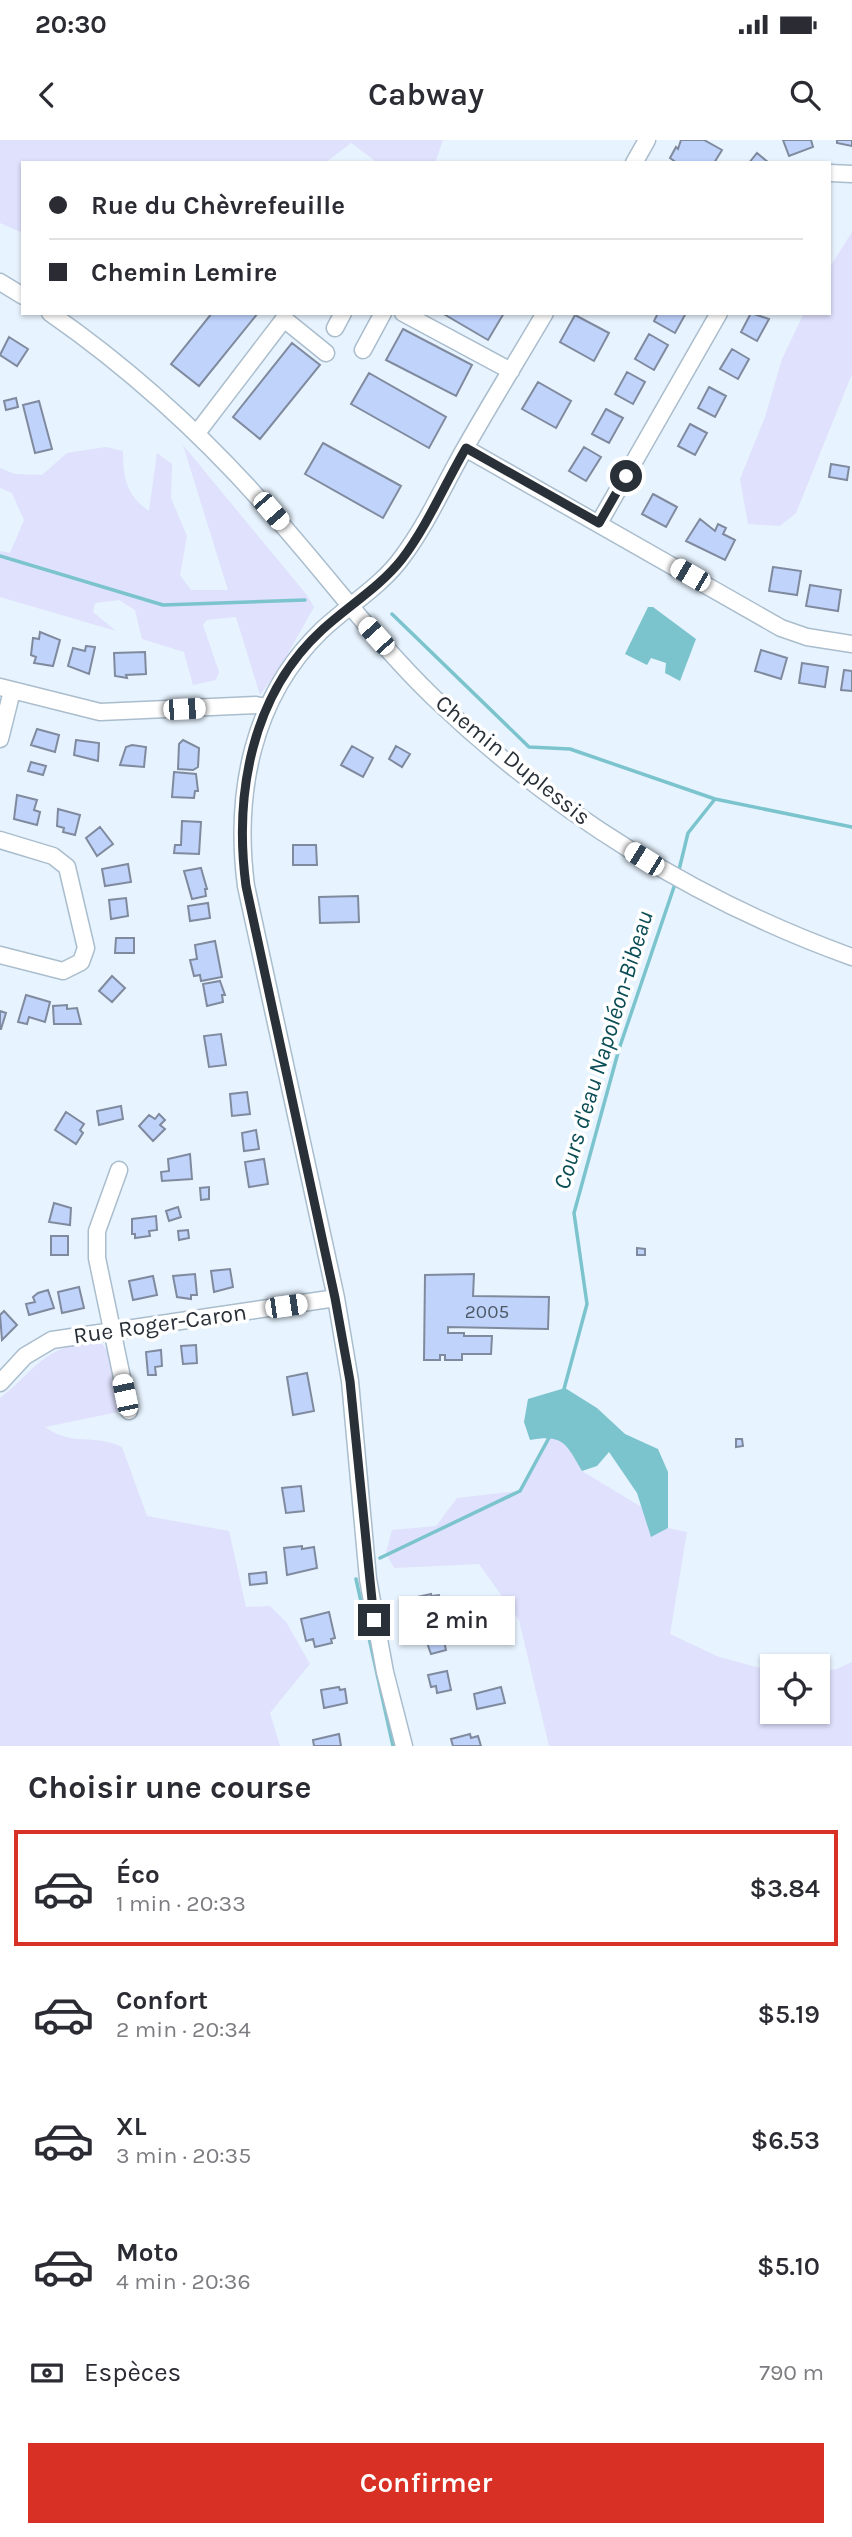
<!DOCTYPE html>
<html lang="fr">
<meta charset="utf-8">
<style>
body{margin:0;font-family:Karla,sans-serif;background:#f2f2f3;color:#2b2b33;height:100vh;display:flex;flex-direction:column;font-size:26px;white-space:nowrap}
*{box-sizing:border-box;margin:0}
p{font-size:23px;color:#7c7c81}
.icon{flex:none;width:38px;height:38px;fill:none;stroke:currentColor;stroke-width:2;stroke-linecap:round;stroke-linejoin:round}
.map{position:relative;height:1606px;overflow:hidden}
.drawer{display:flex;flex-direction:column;background:#fff;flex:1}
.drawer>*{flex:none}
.top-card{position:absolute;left:21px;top:21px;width:810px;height:154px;border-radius:0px;box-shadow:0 2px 5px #0004;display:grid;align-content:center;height:154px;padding:0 28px;background:#fff}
.fabs{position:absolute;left:760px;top:1514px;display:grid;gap:14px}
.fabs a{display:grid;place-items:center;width:70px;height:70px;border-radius:0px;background:#fff;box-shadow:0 2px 5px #0004;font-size:35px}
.end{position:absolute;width:32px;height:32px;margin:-16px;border:9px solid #293037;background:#fff;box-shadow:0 0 0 4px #fff}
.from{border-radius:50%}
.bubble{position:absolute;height:49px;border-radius:0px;background:#fff;box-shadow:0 2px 5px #0004;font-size:23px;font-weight:600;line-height:49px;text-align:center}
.car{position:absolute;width:21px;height:42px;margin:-21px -10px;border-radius:9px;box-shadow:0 0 5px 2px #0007;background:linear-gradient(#fff 24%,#345 0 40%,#fff 0 76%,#345 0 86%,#fff 0)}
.top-card b{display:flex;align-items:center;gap:24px;height:66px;font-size:26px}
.top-card b+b{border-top:2px solid #e1e1e2}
.top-card i{width:18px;height:18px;background:#2b2b33}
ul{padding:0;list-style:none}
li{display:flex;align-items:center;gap:21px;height:116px;margin:0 14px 10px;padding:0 14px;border:4px solid transparent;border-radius:0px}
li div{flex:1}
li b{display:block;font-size:26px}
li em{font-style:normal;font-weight:600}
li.on{border-color:#d93025}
li>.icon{width:63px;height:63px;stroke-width:1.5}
h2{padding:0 28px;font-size:32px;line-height:84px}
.pay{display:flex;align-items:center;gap:18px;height:77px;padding:0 28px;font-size:26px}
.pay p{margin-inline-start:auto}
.action{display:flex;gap:14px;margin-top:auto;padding:14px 28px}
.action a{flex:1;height:80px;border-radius:0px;background:#d93025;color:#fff;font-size:28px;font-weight:600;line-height:80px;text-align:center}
.status{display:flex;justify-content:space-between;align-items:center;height:49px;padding:0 35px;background:#fff;direction:ltr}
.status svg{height:19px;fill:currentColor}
header{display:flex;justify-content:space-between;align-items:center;height:91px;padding:0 28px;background:#fff;font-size:32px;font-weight:600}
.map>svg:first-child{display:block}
.green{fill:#dfe1fd}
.water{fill:#7bc4ce}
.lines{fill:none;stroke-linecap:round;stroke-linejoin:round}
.stream{stroke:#7bc4ce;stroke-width:3.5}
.building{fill:#bfd3fb;stroke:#808a9e;stroke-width:2}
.minor-casing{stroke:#aabdcd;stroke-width:19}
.minor{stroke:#fff;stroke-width:16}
.route{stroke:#293037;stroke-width:9}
.labels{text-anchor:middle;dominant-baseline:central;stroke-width:7;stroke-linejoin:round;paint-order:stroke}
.number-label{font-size:19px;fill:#4e5968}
.street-label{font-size:23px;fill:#293037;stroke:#fff}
.water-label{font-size:24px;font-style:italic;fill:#0b4d55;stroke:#fff}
</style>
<div class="status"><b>20:30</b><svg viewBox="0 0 49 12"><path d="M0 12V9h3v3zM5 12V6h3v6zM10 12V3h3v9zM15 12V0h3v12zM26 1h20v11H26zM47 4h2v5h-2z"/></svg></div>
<header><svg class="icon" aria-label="back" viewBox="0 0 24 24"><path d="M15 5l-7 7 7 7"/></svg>Cabway<svg class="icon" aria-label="search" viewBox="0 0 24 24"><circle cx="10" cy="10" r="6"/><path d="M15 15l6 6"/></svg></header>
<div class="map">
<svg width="852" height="1606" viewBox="0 0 852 1606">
<rect width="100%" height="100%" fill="#e7f3fe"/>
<path class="green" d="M0 0H443L435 23H378L351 3 325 23H23V93L0 83Z
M852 92V234L796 373 780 386 748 384 740 339 765 277 782 219 804 173H830V127Z
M183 305 306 454 314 467 281 526 260 555 236 477 207 480 203 485 219 532 216 540 193 545 184 512 142 499 135 470 119 460 95 463 93 472 116 491 0 457V411L10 413 24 380 12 353 0 348V328L15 334 42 335 67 313 106 307 123 311C123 338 126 355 149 371L157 313 172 324 171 358 187 396 180 435 191 450H228Z
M102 1204 108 1212 118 1272 45 1287C72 1307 93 1293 122 1307L147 1376 229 1391 246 1467 270 1466 286 1482 310 1524 270 1573 280 1606H0V1258C37 1229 47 1200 102 1204Z
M551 1297 566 1303 582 1331 643 1368 651 1396 668 1388 687 1392 670 1494 719 1517 772 1531V1572H817V1532L837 1529 852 1522V1606H549L519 1480 479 1424 394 1428 386 1413 392 1390 436 1386 457 1358 519 1351Z"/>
<path class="water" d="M648 467H653L696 499 680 541 665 533 666 523 651 518 647 525 625 514Z
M565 1248 597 1268 625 1294 658 1309 668 1332V1388L651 1397 637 1353 609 1312 597 1326 582 1331C566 1304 564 1294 530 1300L524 1282 528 1259Z"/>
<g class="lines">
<path class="stream" d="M0 416 163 465 305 460
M392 474 529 607 570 609 715 659 852 687
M678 734 688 693 715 659
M564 1249 587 1164 574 1073 619 909 676 741
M380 1418 520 1351 551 1294
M356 1439 393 1606"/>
</g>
<path class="building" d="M681 0H704L722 10 714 23H677L670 18 676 7 678 9Z
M783 0H811L813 7 789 16Z
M837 0H852V6L837 3Z
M757 13 769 23H749Z
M212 173H258L199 246 171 224Z
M442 173H504L488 200Z
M658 173H686L675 193 654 181Z
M751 173 769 179 757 201 741 192Z
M575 175 609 193 594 221 560 202Z
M403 189 472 225 456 256 386 220Z
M649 194 668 205 654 230 635 219Z
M9 197 28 209 17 226 0 215Z
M292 203 320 225 260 299 233 277Z
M732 209 749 219 738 239 720 229Z
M627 232 645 242 633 264 615 254Z
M369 233 446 277 429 308 351 264Z
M538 242 571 261 556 288 522 269Z
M709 247 726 256 715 277 698 268Z
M16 258 18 267 6 270 4 261Z
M39 261 52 309 35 313 23 265Z
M606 269 623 278 609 303 592 294Z
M690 284 707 293 695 315 678 306Z
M323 303 401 346 383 378 305 334Z
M584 307 601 317 586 341 569 331Z
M831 324 849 327 847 340 829 337Z
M653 354 677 367 666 387 642 374Z
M700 379 715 391 718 384 726 388 723 394 735 400 725 420 686 401Z
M773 427 801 431 797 455 769 451Z
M810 445 841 450 838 471 806 466Z
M40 492 60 500 53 526 34 523 36 517 31 515 33 498 39 499Z
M86 506 95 507 89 534 68 526 73 508 85 511Z
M761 510 787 518 781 539 755 531Z
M145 512 146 534 126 535 127 538 115 536 114 513Z
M802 523 828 527 825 547 799 543Z
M844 530 852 531V551L841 550Z
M37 589 59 595 55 612 31 605Z
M76 600 99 603 98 621 74 615Z
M183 600 199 608 198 627 193 630 178 629 179 604Z
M132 605 146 607 144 627 120 625 126 607Z
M352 606 373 618 363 637 341 625Z
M396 606 410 614 402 627 389 619Z
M31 622 46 626 43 635 28 631Z
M174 632 196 634 198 651H195L194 658 172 657Z
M17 655 37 660 34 670 40 672 37 685 14 679Z
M58 669 80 675 75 695 63 692 64 688 57 686Z
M182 681 201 682 199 714 174 713 175 705H181Z
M100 687 113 704 97 716 86 698Z
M293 705H316L317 725H293Z
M128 724 131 742 105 746 102 729Z
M201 728 207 749H205L206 756 192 759 184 731Z
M358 756 359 782 320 783 319 757Z
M126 758 128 776 111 779 109 760Z
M208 763 210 778 190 781 188 766Z
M116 798H134V813H115Z
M215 801 222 837 201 841 200 835 194 836 190 820 197 819 195 805Z
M112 836 125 848 112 862 99 851Z
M220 841 225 855H222L223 862 207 866 203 844Z
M26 855 50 862 45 882 29 877 27 884 18 882Z
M67 865V869L77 868 81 884H54L53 866Z
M0 871 6 873 1 889H0Z
M221 894 226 925 209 927 204 896Z
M247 952 250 974 232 976 230 954Z
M121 966 123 979 99 985 97 971Z
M66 972 84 984 80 990 83 993 76 1004 55 990Z
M159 974 165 980 160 985 165 989 153 1001 139 986 149 975 155 979Z
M256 990 259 1009 244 1011 242 993Z
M190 1014 192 1039 162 1041 161 1032 169 1031 168 1019Z
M264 1019 268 1044 249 1047 245 1022Z
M209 1047V1059L201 1060 200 1048Z
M54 1063 71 1068 70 1085 49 1082Z
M178 1067 181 1077 169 1081 166 1071Z
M156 1076 157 1090 149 1091 150 1096 135 1098V1094H132V1079Z
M188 1090 189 1098 179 1100 178 1091Z
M51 1096H68V1115H51Z
M637 1108 645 1109V1115H637Z
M230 1129 233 1147 214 1152 211 1131Z
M195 1134 197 1155H191V1159L177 1157 173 1136Z
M474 1134 473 1156 549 1157 548 1189 448 1187V1193H464V1196H492L491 1214H462V1220H445V1215H440V1220H424L425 1135Z
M153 1136 157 1155 133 1160 129 1141Z
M79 1147 84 1168 62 1173 58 1152Z
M48 1150 54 1168 29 1175 26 1164 35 1162 33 1157 38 1153Z
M4 1171 17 1185 2 1200 0 1175Z
M196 1205 197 1223 183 1224 181 1206Z
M161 1210 162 1226 155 1227 156 1235H148L146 1212Z
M307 1233 314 1271 293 1275 287 1237Z
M736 1299H742L743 1306 736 1307Z
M301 1346 304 1371 286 1373 282 1348Z
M302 1406V1409L314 1407 317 1428 287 1435 284 1408Z
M266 1432 267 1443 250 1445 249 1434Z
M431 1454V1456L439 1455 441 1467 419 1471 417 1457Z
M329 1472 335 1498 331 1499 332 1503 315 1507 313 1499 306 1501 301 1479Z
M439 1478 446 1510 431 1514 421 1486 423 1482Z
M447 1531 451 1550 437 1553 436 1546 431 1547 428 1535Z
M339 1547 340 1550 345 1549 347 1563 324 1568 321 1550Z
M501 1547 505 1563 477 1569 474 1554Z
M339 1594 341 1606H314L313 1600Z
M470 1594 471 1598 478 1596 481 1606H453L451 1599Z"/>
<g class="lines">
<defs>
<path id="minor" d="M634 23 647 0
M830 33 852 34
M0 142 23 156
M50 173C132 230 203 295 269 370 325 432 373 499 433 557 553 672 696 761 852 817
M403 173 511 231
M335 188 343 173
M363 210 383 173
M197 293 284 179 326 213
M465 308 781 488 807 497 852 504
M599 383 719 173
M0 547 100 572 256 565 267 567
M0 599 12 551
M0 700 53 716 67 727 86 808 81 822 63 831 0 815
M119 1030 97 1091V1118L129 1271
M0 1243 25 1216 52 1200 336 1158
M404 1606 385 1532 368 1439 350 1241 336 1158 246 746C234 654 252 558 321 491 347 466 382 446 403 416 427 384 444 345 464 310 490 264 518 219 545 173"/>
</defs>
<use href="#minor" class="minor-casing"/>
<use href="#minor" class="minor"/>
</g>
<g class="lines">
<path class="route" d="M374 1480 350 1241 335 1158 246 746C234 655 251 555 322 490 348 466 380 447 402 419 427 386 445 344 466 308L599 383 626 336"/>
</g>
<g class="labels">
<g class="number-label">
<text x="487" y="1172">2005</text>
</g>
<g class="street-label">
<text transform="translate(513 620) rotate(39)">Chemin Duplessis</text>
<text transform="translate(160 1184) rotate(-8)">Rue Roger-Caron</text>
</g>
<g class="water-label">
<text transform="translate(603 910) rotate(-73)">Cours d'eau Napoléon-Bibeau</text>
</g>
</g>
</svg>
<div class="fabs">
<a><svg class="icon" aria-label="locate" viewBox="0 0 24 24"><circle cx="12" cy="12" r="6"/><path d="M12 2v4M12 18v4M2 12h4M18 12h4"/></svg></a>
</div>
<i class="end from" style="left:626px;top:336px"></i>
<i class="end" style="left:374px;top:1480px"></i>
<div class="bubble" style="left:399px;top:1456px;width:116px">2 min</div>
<i class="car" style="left:271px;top:371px;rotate:139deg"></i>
<i class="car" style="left:690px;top:435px;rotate:300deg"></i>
<i class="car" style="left:376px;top:496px;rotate:318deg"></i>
<i class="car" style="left:184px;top:569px;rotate:87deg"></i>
<i class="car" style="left:644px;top:719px;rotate:302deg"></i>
<i class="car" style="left:286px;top:1166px;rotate:82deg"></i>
<i class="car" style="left:125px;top:1255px;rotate:348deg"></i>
<div class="top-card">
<b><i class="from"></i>Rue du Chèvrefeuille</b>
<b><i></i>Chemin Lemire</b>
</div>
</div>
<section class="drawer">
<h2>Choisir une course</h2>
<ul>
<li class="on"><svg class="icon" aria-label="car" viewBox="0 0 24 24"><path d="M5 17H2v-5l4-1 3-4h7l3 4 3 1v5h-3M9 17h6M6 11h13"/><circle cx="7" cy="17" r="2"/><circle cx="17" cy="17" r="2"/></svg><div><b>Éco</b><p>1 min · 20:33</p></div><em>$3.84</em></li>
<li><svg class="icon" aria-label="car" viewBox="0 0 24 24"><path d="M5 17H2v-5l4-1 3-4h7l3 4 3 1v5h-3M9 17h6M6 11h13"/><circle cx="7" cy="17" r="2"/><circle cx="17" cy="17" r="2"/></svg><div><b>Confort</b><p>2 min · 20:34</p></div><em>$5.19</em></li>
<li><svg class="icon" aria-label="car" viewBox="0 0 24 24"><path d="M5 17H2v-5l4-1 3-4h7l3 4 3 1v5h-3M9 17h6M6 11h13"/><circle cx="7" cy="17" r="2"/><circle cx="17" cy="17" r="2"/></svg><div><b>XL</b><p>3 min · 20:35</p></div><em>$6.53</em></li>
<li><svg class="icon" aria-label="car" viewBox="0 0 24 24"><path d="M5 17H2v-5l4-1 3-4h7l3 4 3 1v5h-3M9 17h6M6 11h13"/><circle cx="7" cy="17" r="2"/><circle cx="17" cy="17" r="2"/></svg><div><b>Moto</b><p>4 min · 20:36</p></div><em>$5.10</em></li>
</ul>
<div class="pay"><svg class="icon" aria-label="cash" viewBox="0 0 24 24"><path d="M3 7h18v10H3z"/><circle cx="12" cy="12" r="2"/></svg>Espèces<p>790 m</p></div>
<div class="action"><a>Confirmer</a></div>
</section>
